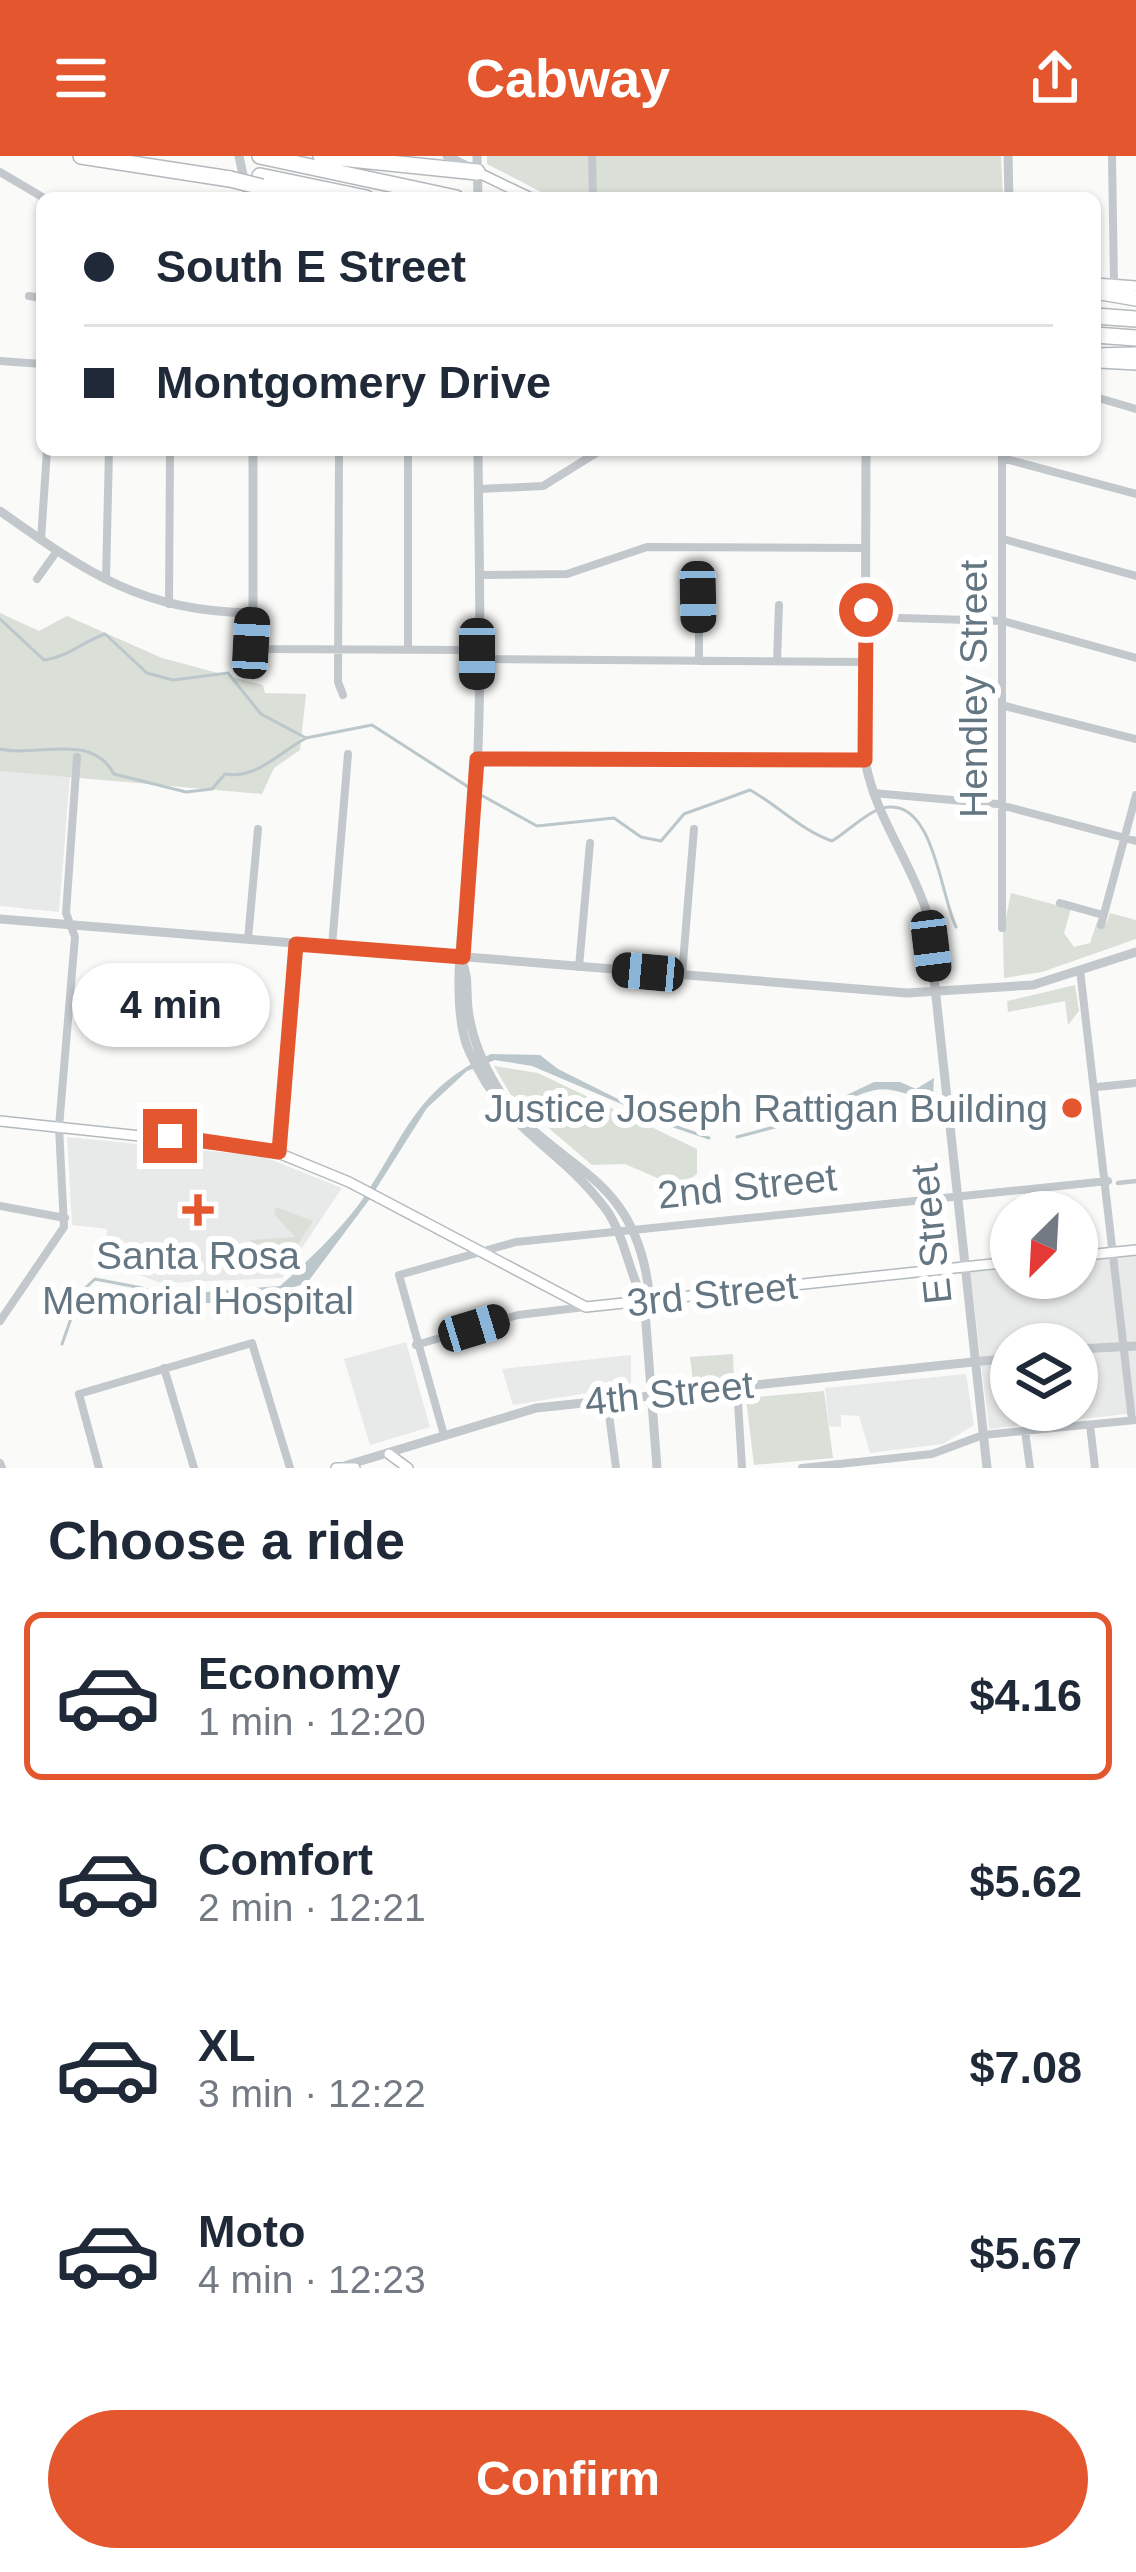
<!DOCTYPE html>
<meta charset="utf-8">
<style>
body{margin:0;font-family:Arial,sans-serif;background:#f2f2f3;color:#1f2937;height:100vh;display:flex;flex-direction:column;font-size:45px;white-space:nowrap}
*{box-sizing:border-box;margin:0}
p{font-size:39px;color:#747a83}
.icon{flex:none;width:66px;height:66px;fill:none;stroke:currentColor;stroke-width:2;stroke-linecap:round;stroke-linejoin:round}
.map{position:relative;height:1312px;overflow:hidden}
.details{display:flex;flex-direction:column;background:#fff;flex:1}
.details>*{flex:none}
.hud{position:absolute;left:36px;top:36px;width:1065px;height:264px;border-radius:18px;box-shadow:0 3px 9px #0004;display:grid;align-content:center;height:264px;padding:0 48px;background:#fff}
.needle{width:78px;rotate:204deg}
.buttons{position:absolute;left:990px;top:1035px;display:grid;gap:24px}
.buttons a{display:grid;place-items:center;width:108px;height:108px;border-radius:50%;background:#fff;box-shadow:0 3px 9px #0004;font-size:60px}
.end{position:absolute;width:54px;height:54px;margin:-27px;border:15px solid #e4572e;background:#fff;box-shadow:0 0 0 6px #fff}
.from{border-radius:50%}
.bubble{position:absolute;height:84px;border-radius:42px;background:#fff;box-shadow:0 3px 9px #0004;font-size:39px;font-weight:700;line-height:84px;text-align:center}
.car{position:absolute;width:36px;height:72px;margin:-36px -18px;border-radius:15px;box-shadow:0 0 9px 3px #0007;background:linear-gradient(#222 24%,#8ab4d8 0 40%,#222 0 76%,#8ab4d8 0 86%,#222 0)}
.hud b{display:flex;align-items:center;gap:42px;height:114px;font-size:45px}
.hud b+b{border-top:3px solid #e0e1e3}
.hud i{width:30px;height:30px;background:#1f2937}
ul{padding:0;list-style:none}
li{display:flex;align-items:center;gap:36px;height:168px;margin:0 24px 18px;padding:0 24px;border:6px solid transparent;border-radius:18px}
li div{flex:1}
li b{display:block;font-size:45px}
li em{font-style:normal;font-weight:700}
li.selected{border-color:#e4572e}
li>.icon{width:108px;height:108px;stroke-width:1.5}
h2{padding:0 48px;font-size:54px;line-height:144px}
.action{display:flex;gap:24px;margin-top:auto;padding:24px 48px}
.action a{flex:1;height:138px;border-radius:72px;background:#e4572e;color:#fff;font-size:48px;font-weight:700;line-height:138px;text-align:center}
header{display:flex;justify-content:space-between;align-items:center;height:156px;padding:0 48px;background:#e4572e;color:#fff;font-size:54px;font-weight:700}
.map>svg:first-child{display:block}
.built{fill:#e8e9e9;fill-rule:evenodd}
.green{fill:#dadfd7}
.water{fill:#bbc7cb}
.lines{fill:none;stroke-linecap:round;stroke-linejoin:round}
.stream{stroke:#bbc7cb;stroke-width:3}
.secondary-casing{stroke:#b3babf;stroke-width:12}
.motorway-casing{stroke:#b4b9bd;stroke-width:18}
.pedestrian{stroke:#c3c8cc;stroke-width:4.5}
.minor{stroke:#c3c8cc;stroke-width:8}
.tertiary{stroke:#c3c8cc;stroke-width:9}
.secondary{stroke:#fff;stroke-width:9}
.motorway{stroke:#fff;stroke-width:15}
.motorway-bridge-casing{stroke:#b4b9bd;stroke-width:18;stroke-linecap:butt}
.motorway-bridge{stroke:#fff;stroke-width:15}
.route{stroke:#e4572e;stroke-width:15}
.poi-dot{fill:#e4572e;stroke:#fff;stroke-width:4.5}
.labels{text-anchor:middle;dominant-baseline:central;stroke-width:12;stroke-linejoin:round;paint-order:stroke}
.street-label{font-size:39px;fill:#657683;stroke:#fff}
.poi-label{font-size:39px;fill:#657683;stroke:#fff;text-anchor:end}
</style>
<header><svg class="icon" aria-label="menu" viewBox="0 0 24 24"><path d="M4 6h16M4 12h16M4 18h16"/></svg>Cabway<svg class="icon" aria-label="share" viewBox="0 0 24 24"><path d="M12 15V3M7 8l5-5 5 5M5 13v7h14v-7"/></svg></header>
<div class="map">
<svg width="1136" height="1312" viewBox="0 0 1136 1312">
<rect width="100%" height="100%" fill="#fafaf8"/>
<path class="built" d="M0 615 70 620 59 756 0 750Z
M67 981 262 1000 342 1032 282 1122 161 1127 104 1106 107 1073 72 1069Z
M1136 1095V1257L989 1273 970 1114 1011 1109V1122H1077V1102ZM1011 1188H1077V1254H1011Z
M406 1186 430 1271 370 1289 344 1203Z
M631 1199V1230L513 1249 502 1213Z
M966 1218 974 1269 943 1288 870 1297 859 1260 841 1259V1271L829 1270 825 1232Z"/>
<path class="green" d="M487 0H1001L1003 42H553L487 8Z
M0 457 39 475 67 460 162 502 263 529 265 537 306 538 300 594 274 612 262 638 0 615Z
M1011 737 1071 753 1064 777 1074 791 1090 787 1097 766 1106 768 1110 757 1136 764V783L1042 816 1004 822 1003 777Z
M1075 829 1079 855 1068 869 1065 845 1008 856 1007 845Z
M494 910 538 917 697 993V1018L678 1031 625 1008 592 1009 512 941Z
M276 1051 313 1065 280 1116 250 1084 295 1081 274 1058Z
M733 1198 734 1221 693 1225 690 1201Z
M824 1235 833 1302 754 1309 746 1242Z"/>
<path class="water" d="M491 898 540 899 558 913 666 967 532 910 495 904 467 915 427 952 369 1044 307 1127 239 1148 176 1146 142 1132 192 1137 280 1130C309 1104 342 1073 364 1041 406 978 416 933 491 898Z
M934 922 933 941C912 944 895 930 875 934 843 940 819 969 784 969L874 926H900L916 933Z"/>
<g class="lines">
<path class="stream" d="M0 463 44 504C68 501 82 486 105 478L147 517 173 524 228 517 261 558 306 582 372 569 473 634
M0 593C37 602 91 575 114 618L186 636 212 633 225 618C257 623 277 598 306 582
M481 639 537 670 614 662 641 681 661 685 684 658 750 634C779 650 802 675 832 685 849 675 870 652 889 651 934 647 941 741 956 771
M668 968 709 982
M737 981 786 968
M62 1188 80 1137 95 1123 142 1132"/>
<defs>
<path id="secondary" d="M477 16 531 42
M1095 127 1136 130
M1100 207 1136 209
M0 965 271 994 349 1026 586 1151 1011 1106
M1077 1100 1136 1094
M389 1298 408 1312
M336 1312H355"/>
<path id="motorway" d="M81 0 230 23
M260 0 456 42
M321 0 477 16
M260 20 366 42
M262 31 302 42
M1095 135 1136 142
M1095 160 1136 163
M1095 179 1136 182
M1095 200 1136 199"/>
</defs>
<use href="#secondary" class="secondary-casing"/>
<use href="#motorway" class="motorway-casing"/>
<path class="pedestrian" d="M1118 1027 1136 1025"/>
<path class="minor" d="M592 0 593 42
M1112 0 1114 128
M0 16 44 42
M29 140 42 142
M0 205 42 208
M1095 241 1136 253
M339 294 338 526 343 539
M408 294V493
M1002 302 1136 338
M479 333 543 330 601 294
M1003 383 1136 420
M41 384 47 294
M479 419 567 418 647 391 866 392
M37 423 57 395
M106 423 109 294
M699 441V505
M169 448 170 294
M253 457 251 487 259 493 466 494 487 503 867 506
M866 461 1003 465 1136 502
M777 505 779 449
M1005 550 1136 583
M477 603 865 604
M873 637 997 648 1136 685
M1060 747 1103 759
M1101 769 1136 639
M1002 772V294
M248 783 258 673
M332 790 348 598
M579 811 590 687
M1080 814 1132 1264
M682 819 694 673
M1097 931 1136 927
M279 996 296 787
M0 1050 65 1062
M0 1165 64 1071 59 971 75 781 66 757 77 601
M416 1189 518 1159 585 1151
M164 1212 194 1312
M737 1230 742 1312
M607 1243 616 1312
M1090 1269 1095 1312
M1025 1275 1030 1312
M444 1279 399 1119 516 1086 1108 1025
M0 1307 2 1312
M99 1312 79 1238 252 1187 290 1312
M802 1312 932 1298 983 1279 1136 1264"/>
<path class="tertiary" d="M239 0 248 42
M447 0 467 10
M477 0 478 42
M1008 0 1009 42
M478 294C479 412 483 533 475 651 471 714 445 842 469 895 506 978 556 987 605 1052 625 1078 632 1129 644 1142
M866 294 865 604C875 661 910 703 927 757L987 1312
M0 355C89 418 141 455 253 457V294
M0 763 907 837 1033 829 1136 796
M462 806C469 820 466 836 468 852 471 879 483 908 497 931 548 1015 634 1008 649 1136L644 1142 657 1312
M1077 1193 1136 1190
M344 1310 536 1252 1011 1202"/>
<use href="#secondary" class="secondary"/>
<use href="#motorway" class="motorway"/>
<defs>
<path id="motorway-bridge" d="M230 23 262 31"/>
</defs>
<use href="#motorway-bridge" class="motorway-bridge-casing"/>
<use href="#motorway-bridge" class="motorway-bridge"/>
</g>
<g class="lines">
<path class="route" d="M170 980 279 996 296 788 463 801 477 603 865 604 866 454"/>
</g>
<g class="poi-dot">
<circle cx="1072" cy="952" r="12"/>
<path d="M192 1036h12v12h12v12h-12v12h-12v-12h-12v-12h12z"/>
</g>
<g class="labels">
<g class="street-label">
<text transform="translate(973 533) rotate(-90)">Hendley Street</text>
<text transform="translate(747 1030) rotate(-6)">2nd Street</text>
<text transform="translate(931 1078) rotate(-96)">E Street</text>
<text transform="translate(712 1138) rotate(-6)">3rd Street</text>
<text transform="translate(669 1237) rotate(-6)">4th Street</text>
</g>
<g class="poi-label">
<text x="1048" y="952">Justice Joseph Rattigan Building</text>
<text x="198" y="1099" text-anchor="middle">Santa Rosa<tspan x="198" dy="45">Memorial Hospital</tspan></text>
</g>
</g>
</svg>
<div class="buttons">
<a><svg class="needle" viewBox="-14 -14 28 28"><path d="M0-13l5 13h-10z" fill="#e53935"/><path d="M0 13l5-13h-10z" fill="#747a83"/></svg></a>
<a><svg class="icon" aria-label="layers" viewBox="0 0 24 24"><path d="M12 4l9 5-9 5-9-5zM3 14l9 5 9-5"/></svg></a>
</div>
<i class="end from" style="left:866px;top:454px"></i>
<i class="end" style="left:170px;top:980px"></i>
<div class="bubble" style="left:72px;top:807px;width:198px">4 min</div>
<i class="car" style="left:698px;top:441px;rotate:179deg"></i>
<i class="car" style="left:251px;top:487px;rotate:3deg"></i>
<i class="car" style="left:477px;top:498px;rotate:180deg"></i>
<i class="car" style="left:931px;top:790px;rotate:173deg"></i>
<i class="car" style="left:648px;top:816px;rotate:275deg"></i>
<i class="car" style="left:474px;top:1172px;rotate:73deg"></i>
<div class="hud">
<b><i class="from"></i>South E Street</b>
<b><i></i>Montgomery Drive</b>
</div>
</div>
<section class="details">
<h2>Choose a ride</h2>
<ul>
<li class="selected"><svg class="icon" aria-label="car" viewBox="0 0 24 24"><path d="M5 17H2v-5l4-1 3-4h7l3 4 3 1v5h-3M9 17h6M6 11h13"/><circle cx="7" cy="17" r="2"/><circle cx="17" cy="17" r="2"/></svg><div><b>Economy</b><p>1 min · 12:20</p></div><em>$4.16</em></li>
<li><svg class="icon" aria-label="car" viewBox="0 0 24 24"><path d="M5 17H2v-5l4-1 3-4h7l3 4 3 1v5h-3M9 17h6M6 11h13"/><circle cx="7" cy="17" r="2"/><circle cx="17" cy="17" r="2"/></svg><div><b>Comfort</b><p>2 min · 12:21</p></div><em>$5.62</em></li>
<li><svg class="icon" aria-label="car" viewBox="0 0 24 24"><path d="M5 17H2v-5l4-1 3-4h7l3 4 3 1v5h-3M9 17h6M6 11h13"/><circle cx="7" cy="17" r="2"/><circle cx="17" cy="17" r="2"/></svg><div><b>XL</b><p>3 min · 12:22</p></div><em>$7.08</em></li>
<li><svg class="icon" aria-label="car" viewBox="0 0 24 24"><path d="M5 17H2v-5l4-1 3-4h7l3 4 3 1v5h-3M9 17h6M6 11h13"/><circle cx="7" cy="17" r="2"/><circle cx="17" cy="17" r="2"/></svg><div><b>Moto</b><p>4 min · 12:23</p></div><em>$5.67</em></li>
</ul>
<div class="action"><a>Confirm</a></div>
</section>
